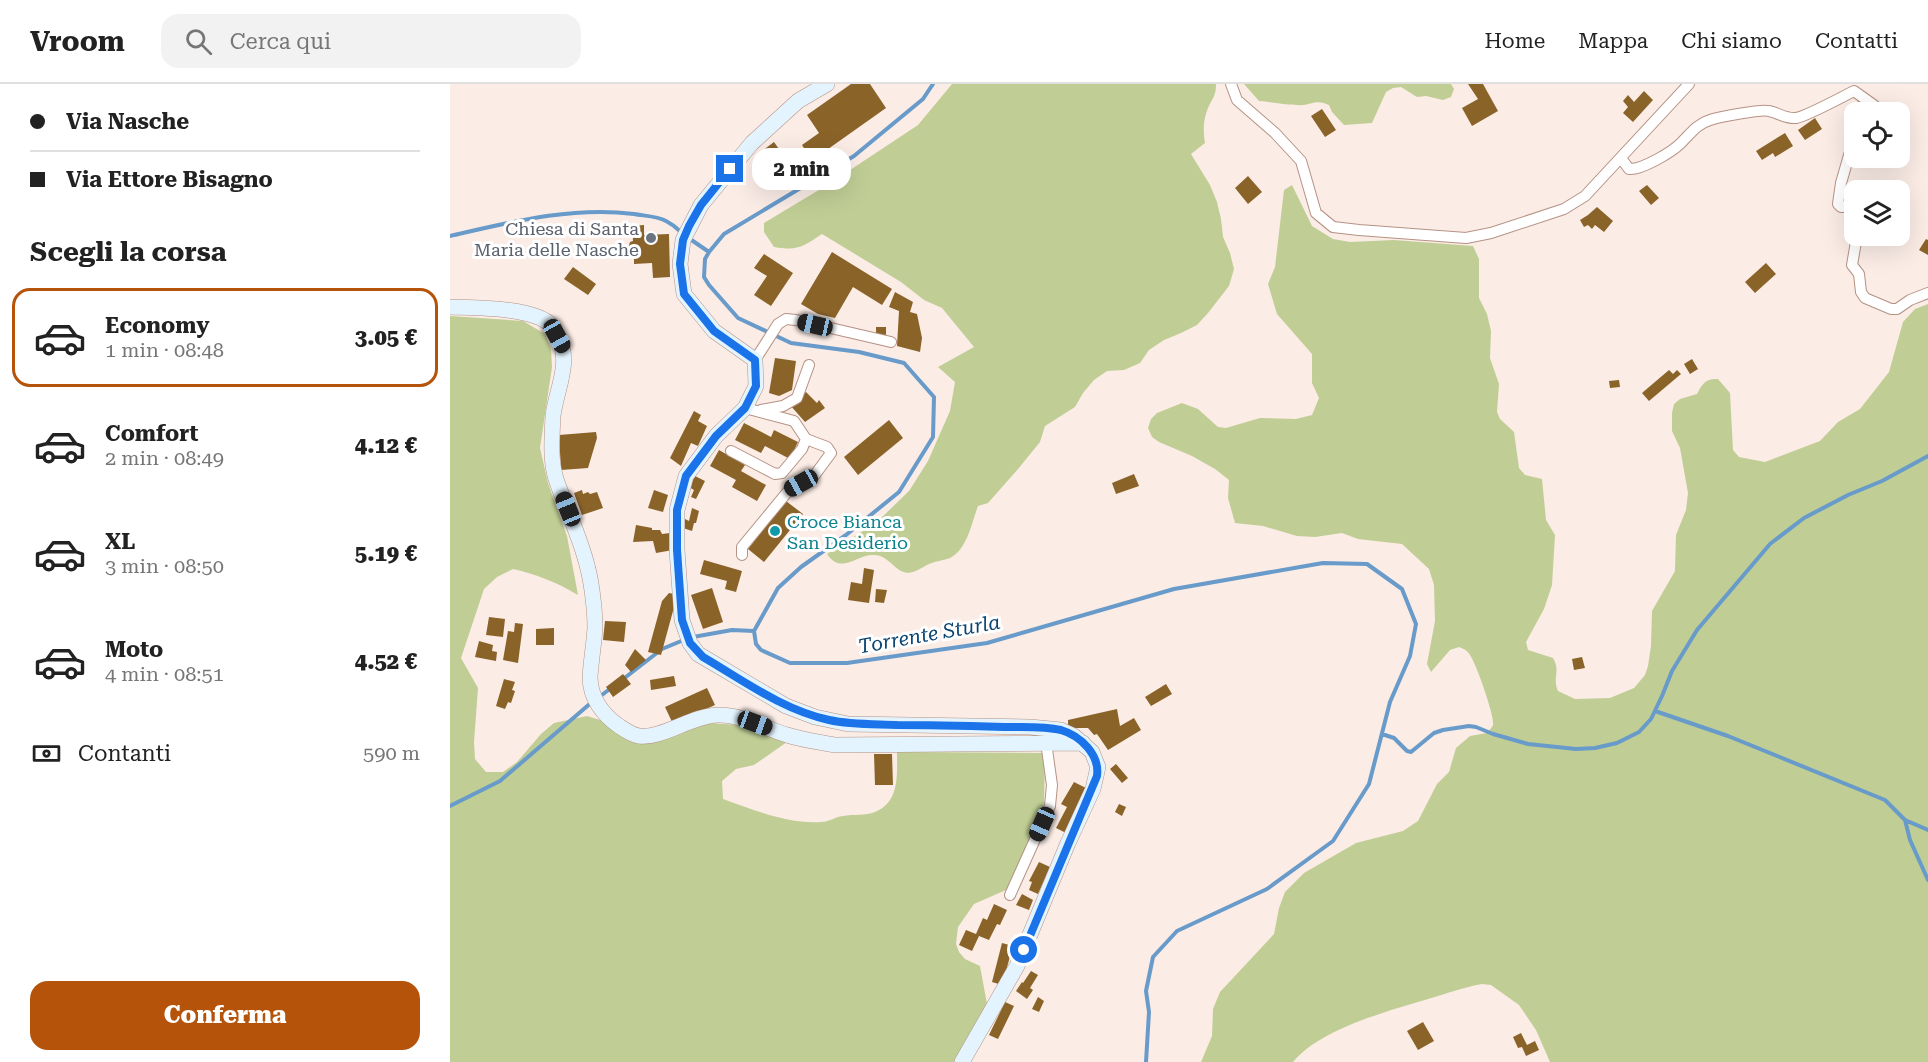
<!DOCTYPE html>
<html lang="it">
<meta charset="utf-8">
<style>
body{margin:0;font-family:"Roboto Serif",serif;background:#f2f2f2;color:#222;height:100vh;display:flex;flex-direction:column;font-size:22px;white-space:nowrap}
*{box-sizing:border-box;margin:0}
p{font-size:20px;color:#767676}
.icon{flex:none;width:33px;height:33px;fill:none;stroke:currentColor;stroke-width:2;stroke-linecap:round;stroke-linejoin:round}
.map{position:relative;flex:1;overflow:hidden}
.drawer{display:flex;flex-direction:column;background:#fff;width:450px}
.drawer>*{flex:none}
.banner{display:grid;align-content:center;height:132px;padding:0 30px;background:#fff}
.controls{position:absolute;left:1394px;top:18px;display:grid;gap:12px}
.controls a{display:grid;place-items:center;width:66px;height:66px;border-radius:12px;background:#fff;box-shadow:0 6px 24px #0002;font-size:30px}
.end{position:absolute;width:27px;height:27px;margin:-14px;border:8px solid #1a73e8;background:#fff;box-shadow:0 0 0 3px #fff}
.from{border-radius:50%}
.bubble{position:absolute;height:42px;border-radius:18px;background:#fff;box-shadow:0 6px 24px #0002;font-size:20px;font-weight:800;line-height:42px;text-align:center}
.car{position:absolute;width:18px;height:36px;margin:-18px -9px;border-radius:8px;box-shadow:0 0 4px 2px #0007;background:linear-gradient(#222 24%,#8ab4d8 0 40%,#222 0 76%,#8ab4d8 0 86%,#222 0)}
.banner b{display:flex;align-items:center;gap:21px;height:57px;font-size:22px}
.banner b+b{border-top:2px solid #e0e0e0}
.banner i{width:15px;height:15px;background:#222}
ul{padding:0;list-style:none}
li{display:flex;align-items:center;gap:18px;height:99px;margin:0 12px 9px;padding:0 18px;border:3px solid transparent;border-radius:18px}
li div{flex:1}
li b{display:block;font-size:22px}
li em{font-style:normal;font-weight:800}
li.active{border-color:#b45309}
li>.icon{width:54px;height:54px;stroke-width:1.5}
h2{padding:0 30px;font-size:27px;line-height:72px}
.pay{display:flex;align-items:center;gap:15px;height:66px;padding:0 30px;font-size:22px}
.pay p{margin-inline-start:auto}
.button{display:flex;gap:12px;margin-top:auto;padding:12px 30px}
.button a{flex:1;height:69px;border-radius:18px;background:#b45309;color:#fff;font-size:24px;font-weight:800;line-height:69px;text-align:center}
header{display:flex;align-items:center;gap:36px;box-sizing:border-box;height:84px;padding:0 30px;background:#fff;border-bottom:2px solid #e0e0e0}
header strong{font-size:28px}
nav{display:flex;gap:33px;margin-inline-start:auto;font-size:21px}
.search{width:420px;height:54px;background:#f2f2f2;display:flex;align-items:center;gap:15px;box-sizing:border-box;padding:0 21px;border-radius:18px;color:#767676;font-size:22px}
main{display:flex;flex:1;min-height:0}
.map>svg:first-child{display:block}
.green{fill:#c0ce95}
.lines{fill:none;stroke-linecap:round;stroke-linejoin:round}
.stream{stroke:#689aca;stroke-width:4}
.building{fill:#8a6329}
.street-casing{stroke:#b59284;stroke-width:12}
.secondary-casing{stroke:#b59284;stroke-width:16}
.street{stroke:#fff;stroke-width:10}
.secondary{stroke:#e4f4fe;stroke-width:15}
.route{stroke:#1a73e8;stroke-width:8}
.worship-dot{fill:#6b7280;stroke:#fff;stroke-width:2}
.culture-dot{fill:#0f9aa8;stroke:#fff;stroke-width:2}
.labels{text-anchor:middle;dominant-baseline:central;stroke-width:6;stroke-linejoin:round;paint-order:stroke}
.worship-label{font-size:18px;fill:#5b616d;stroke:#fff;text-anchor:end}
.culture-label{font-size:18px;fill:#0d838f;stroke:#fff;text-anchor:start}
.water-label{font-size:20px;font-style:italic;fill:#094370;stroke:#fff}
</style>
<header>
<strong>Vroom</strong>
<div class="search"><svg class="icon" aria-label="search" viewBox="0 0 24 24"><circle cx="10" cy="10" r="6"/><path d="M15 15l6 6"/></svg>Cerca qui</div>
<nav><a>Home</a><a>Mappa</a><a>Chi siamo</a><a>Contatti</a></nav>
</header>
<main>
<section class="drawer">
<div class="banner">
<b><i class="from"></i>Via Nasche</b>
<b><i></i>Via Ettore Bisagno</b>
</div>
<h2>Scegli la corsa</h2>
<ul>
<li class="active"><svg class="icon" aria-label="car" viewBox="0 0 24 24"><path d="M5 17H2v-5l4-1 3-4h7l3 4 3 1v5h-3M9 17h6M6 11h13"/><circle cx="7" cy="17" r="2"/><circle cx="17" cy="17" r="2"/></svg><div><b>Economy</b><p>1 min · 08:48</p></div><em>3.05 €</em></li>
<li><svg class="icon" aria-label="car" viewBox="0 0 24 24"><path d="M5 17H2v-5l4-1 3-4h7l3 4 3 1v5h-3M9 17h6M6 11h13"/><circle cx="7" cy="17" r="2"/><circle cx="17" cy="17" r="2"/></svg><div><b>Comfort</b><p>2 min · 08:49</p></div><em>4.12 €</em></li>
<li><svg class="icon" aria-label="car" viewBox="0 0 24 24"><path d="M5 17H2v-5l4-1 3-4h7l3 4 3 1v5h-3M9 17h6M6 11h13"/><circle cx="7" cy="17" r="2"/><circle cx="17" cy="17" r="2"/></svg><div><b>XL</b><p>3 min · 08:50</p></div><em>5.19 €</em></li>
<li><svg class="icon" aria-label="car" viewBox="0 0 24 24"><path d="M5 17H2v-5l4-1 3-4h7l3 4 3 1v5h-3M9 17h6M6 11h13"/><circle cx="7" cy="17" r="2"/><circle cx="17" cy="17" r="2"/></svg><div><b>Moto</b><p>4 min · 08:51</p></div><em>4.52 €</em></li>
</ul>
<div class="pay"><svg class="icon" aria-label="cash" viewBox="0 0 24 24"><path d="M3 7h18v10H3z"/><circle cx="12" cy="12" r="2"/></svg>Contanti<p>590 m</p></div>
<div class="button"><a>Conferma</a></div>
</section>
<div class="map">
<svg width="1478" height="978" viewBox="0 0 1478 978">
<rect width="100%" height="100%" fill="#fbece6"/>
<path class="green" d="M502 0H766C766 12 763 13 758 24 753 36 753 47 755 59L741 70 760 101 767 118 771 135 773 153 780 169 784 185 779 202 758 229 747 241 731 249 714 256 699 266 690 279 674 286 657 287 644 296 633 309 625 323 595 342 590 358 568 385 538 419 528 422C522 438 517 466 500 474 492 477 484 477 477 481 469 485 461 492 451 487 442 482 435 470 423 471 406 471 391 491 377 470L427 438 459 407 478 377 500 327 505 298 488 283 524 263 492 224 474 216 451 198 372 150C352 163 348 167 324 163L314 148V139L382 98 468 41Z
M794 0H1001L1004 5 1001 13 993 16 976 12 967 13 951 3 943 4 936 8 922 39 894 41 882 28 879 21C867 16 865 19 854 21 842 22 822 18 809 17Z
M842 101 862 142 883 155 900 158 944 156 1023 162 1029 175V214L1037 230 1041 247 1040 274 1049 300 1047 328 1050 335 1064 348 1069 384 1075 391 1092 395 1096 436 1105 451 1102 501 1094 525 1076 558 1078 566 1103 574C1111 588 1102 593 1108 607L1125 615 1160 614 1184 604 1195 591 1198 582 1201 562 1202 527 1225 487 1226 451 1236 426 1238 409 1230 364 1222 347V329L1224 320 1230 315 1247 310C1252 300 1256 294 1268 295L1280 309 1283 366 1289 373 1315 378 1370 357 1388 338 1410 325 1439 288 1453 238 1465 225 1478 220V978H1100L1086 946 1069 921 1041 901 1032 900C1014 903 996 910 978 915 938 927 870 945 843 978H751L762 952 763 925 770 908 824 850 829 824 835 808 854 789 906 759 953 747 968 737 987 700 999 688 1006 664 1020 652 1037 649C1038 648 1043 642 1043 641 1045 633 1026 579 1020 571 1017 566 1014 565 1009 563L1000 566 981 588 977 580 985 537 984 501 979 485 952 460 908 455 892 449 865 453 847 452 813 442 785 439 778 414 779 396 765 385 742 372 709 358 702 353 698 344 701 335 707 329 732 319 748 325 768 343 776 344 810 334 846 335 862 331 869 314 862 299V270L827 230 818 200 825 183 834 106Z
M0 232 73 237 95 250 101 265 102 283 90 364 98 399 117 452 128 511C108 499 86 490 63 485L47 493 34 505 11 574 28 604 24 658 25 675 36 688H53L67 678 91 650 104 639 137 632 212 655 258 639 290 641 337 658 304 681 286 685 272 697 273 715C304 726 337 740 371 738 379 738 385 733 393 732 403 730 415 732 425 728 450 718 447 690 447 668L594 669 595 678 594 719 577 766 556 806 524 820 508 843 506 860 509 868 515 875 530 882 537 920 506 978H0Z"/>
<g class="lines">
<path class="stream" d="M483 0 473 15 404 72 274 150 259 168 255 175 254 193 259 201 288 234 341 259 409 268 454 279 484 313 483 353 449 408 396 451 351 483 328 504 304 547 306 560 311 566 340 579H397L537 559 724 505 873 479 917 480 952 505 966 540 960 572 940 618 919 700 883 757 817 805 727 847 703 873 696 907 699 928 696 978
M0 152C61 138 122 122 184 130 195 132 207 132 216 137 222 140 227 144 231 148
M240 155 259 168
M243 553 282 546 304 547
M172 596 212 565 236 555
M148 614 161 604
M1205 627 1278 652 1435 716 1455 736 1460 756 1478 796
M932 650 944 654 957 667 961 668 984 649 993 646 1019 642 1026 643 1043 650 1078 660 1126 665 1145 664 1167 659 1189 648 1201 635 1212 612 1222 587 1247 546 1320 460 1354 434 1398 411 1432 397 1478 372
M0 722 50 697 142 618
M1455 736 1478 746"/>
</g>
<path class="building" d="M401 0H420L436 24 347 87 342 82 358 70 352 61 369 49 357 31Z
M1018 0H1033L1048 27 1022 42 1012 24 1028 15Z
M1194 7 1203 16 1183 38 1173 29 1178 23 1173 17 1178 11 1184 18Z
M1409 17 1415 23 1406 28 1402 21Z
M872 25 886 46 875 53 861 32Z
M1365 34 1372 45 1355 56 1348 46Z
M1335 49 1343 62 1325 73 1323 69 1312 76 1306 67Z
M324 58 331 68 323 74 330 84 316 94 307 82 317 74 312 67Z
M798 92 812 108 798 120 785 104Z
M1197 101 1209 114 1201 121 1189 107Z
M1147 123 1163 137 1154 148 1145 141 1142 145 1138 141 1134 143 1130 136 1138 131Z
M194 141V151L219 150 220 193 203 194 202 179 184 180V170L180 168 178 165 180 158 183 157 182 142Z
M1476 155 1478 156V171L1469 166Z
M382 168 442 205 432 221 403 203 385 234 368 230 351 220Z
M314 170 343 189 321 222 304 211 317 192 304 184Z
M1316 179 1326 190 1305 209 1295 198Z
M123 183 146 200 138 211 114 195Z
M445 208 463 218 460 228 467 230 472 254 470 268 447 262 449 227 439 223Z
M426 243H436V253H426Z
M325 274 346 277 342 306 329 312 319 309Z
M1242 275 1248 285 1240 290 1234 280Z
M1219 286 1223 290 1227 286 1231 290 1199 317 1192 309Z
M1169 296 1170 303 1160 304 1159 297Z
M356 308 367 319 369 316 375 324 355 338 340 321Z
M244 327 251 331 248 337 257 342 248 362 241 359 231 382 220 374Z
M439 336 453 354 408 391 394 373Z
M294 339 321 353 324 346 348 358 340 375 315 362 311 369 285 356Z
M146 348 147 354 138 384 111 386 109 351Z
M269 366 295 381 291 387 316 401 307 417 282 403 286 396 260 382Z
M684 390 689 402 666 410 662 399Z
M245 392 255 397 246 415 241 413 244 406 239 403Z
M132 406 133 410 138 408 140 410 147 408 153 424 132 431 124 409Z
M204 406 218 411 213 428 198 424Z
M336 417 353 430 314 478 298 465Z
M242 424 249 427 246 439H244L242 447 233 444 235 435 239 437Z
M186 441 202 444V446H210L212 450 220 449 223 466 206 469 203 457 183 458Z
M254 476 292 487 286 508 275 505 277 497 250 490Z
M414 484 424 486 419 519 398 516 401 498 412 500Z
M262 504 273 538 253 545 241 511Z
M426 505 437 506 434 519 425 518Z
M219 509 224 510 226 516 211 571 198 568 212 517Z
M39 533 55 535 53 553 36 551Z
M155 537 176 538 174 558 153 556Z
M65 539 73 540 68 579 53 576 58 547 64 548Z
M104 544V561H86V545Z
M29 557 43 561 42 567 47 568 46 577 25 573Z
M185 565 196 576 181 588 175 581Z
M1132 573 1135 584 1124 586 1122 575Z
M173 590 181 600 163 613 156 603Z
M224 592 226 602 201 606 200 596Z
M54 595 65 598 62 606 65 607 61 619 58 618 55 625 46 622Z
M716 600 722 610 701 622 695 613Z
M257 604 265 621 223 640 215 623Z
M667 625 670 642 684 634 691 646 658 666 647 650 644 651 638 644H618V636Z
M424 670H442L443 701H425Z
M666 680 678 694 672 699 660 685Z
M624 698 636 704 616 749 606 744 617 723 611 720Z
M669 720 676 723 672 732 665 728Z
M589 778 600 783 588 810 579 806 582 798 579 797Z
M572 810 583 816 579 826 566 821Z
M544 820 557 826 550 841 547 840 539 856 529 852 522 867 509 861 516 846 526 850 533 834 537 836Z
M552 859 563 862 552 901 542 898Z
M581 887 588 891 580 904 583 906 577 915 566 907 572 898 573 899Z
M588 913 594 917 589 928 582 925Z
M555 918 564 922 548 955 539 951Z
M973 938 984 957 968 966 957 947Z
M1071 949 1077 961 1085 957 1089 966 1076 972 1072 963 1068 964 1063 953Z"/>
<g class="lines">
<defs>
<path id="street" d="M781 0 787 16 825 49 851 77 866 129 883 143 909 146 1016 154 1041 149 1114 125 1135 112 1239 0
M1404 54 1391 99 1388 120 1391 123H1394L1404 117
M1171 74 1179 85C1192 86 1222 68 1231 59 1241 49 1247 40 1260 36 1269 33 1311 25 1319 27 1329 29 1335 35 1346 34 1357 32 1392 13 1404 7L1425 22 1418 28
M1407 152 1402 181 1409 190 1411 208 1415 214 1441 225H1447L1460 216 1478 209
M305 276 328 240 336 235 346 236 441 258
M311 326 333 322 347 314 359 281
M281 367 325 390 332 389 352 365 356 355 344 337 295 324
M292 471V463L339 406 364 392 381 369 377 363 356 355
M560 811 600 722 602 701 596 658"/>
<path id="secondary" d="M377 0 348 17 302 59 251 121 233 156 230 180 234 210 264 247 305 276 306 302 295 324 266 352 236 392 227 426V466L232 536 240 559 248 570 336 622 365 633 398 640 580 643 611 646 624 652 642 668 648 683 643 705 618 759 567 882 512 978
M0 223C25 224 83 223 101 241 104 244 106 250 108 253 122 278 106 306 103 332 102 353 100 376 106 395 116 425 131 454 138 485 142 501 145 527 145 544 144 560 141 577 140 593 140 614 153 631 169 642 175 646 182 651 189 652 212 655 241 632 267 631 291 630 314 644 337 651 353 656 369 658 385 661L633 659"/>
</defs>
<use href="#street" class="street-casing"/>
<use href="#secondary" class="secondary-casing"/>
<use href="#street" class="street"/>
<use href="#secondary" class="secondary"/>
</g>
<g class="lines">
<path class="route" d="M280 85 251 121 239 142 233 156 230 180 234 210 264 247 305 276 306 302 295 324 266 352 236 392 227 426V466L232 536 240 559 253 573C294 597 333 626 379 636 402 641 424 640 447 641 484 641 520 642 557 643 574 643 594 642 611 646 631 652 650 671 647 692L574 866"/>
</g>
<circle class="worship-dot" cx="201" cy="154" r="6"/>
<circle class="culture-dot" cx="325" cy="447" r="6"/>
<g class="labels">
<g class="worship-label">
<text x="189" y="144">Chiesa di Santa<tspan x="189" dy="21">Maria delle Nasche</tspan></text>
</g>
<g class="culture-label">
<text x="337" y="437">Croce Bianca<tspan x="337" dy="21">San Desiderio</tspan></text>
</g>
<g class="water-label">
<text transform="translate(479 550) rotate(-10)">Torrente Sturla</text>
</g>
</g>
</svg>
<div class="controls">
<a><svg class="icon" aria-label="locate" viewBox="0 0 24 24"><circle cx="12" cy="12" r="6"/><path d="M12 2v4M12 18v4M2 12h4M18 12h4"/></svg></a>
<a><svg class="icon" aria-label="layers" viewBox="0 0 24 24"><path d="M12 4l9 5-9 5-9-5zM3 14l9 5 9-5"/></svg></a>
</div>
<i class="end from" style="left:574px;top:866px"></i>
<i class="end" style="left:280px;top:85px"></i>
<div class="bubble" style="left:302px;top:64px;width:99px">2 min</div>
<i class="car" style="left:365px;top:241px;rotate:283deg"></i>
<i class="car" style="left:107px;top:252px;rotate:151deg"></i>
<i class="car" style="left:351px;top:399px;rotate:241deg"></i>
<i class="car" style="left:118px;top:425px;rotate:338deg"></i>
<i class="car" style="left:305px;top:639px;rotate:110deg"></i>
<i class="car" style="left:592px;top:740px;rotate:204deg"></i>
</div>
</main>
